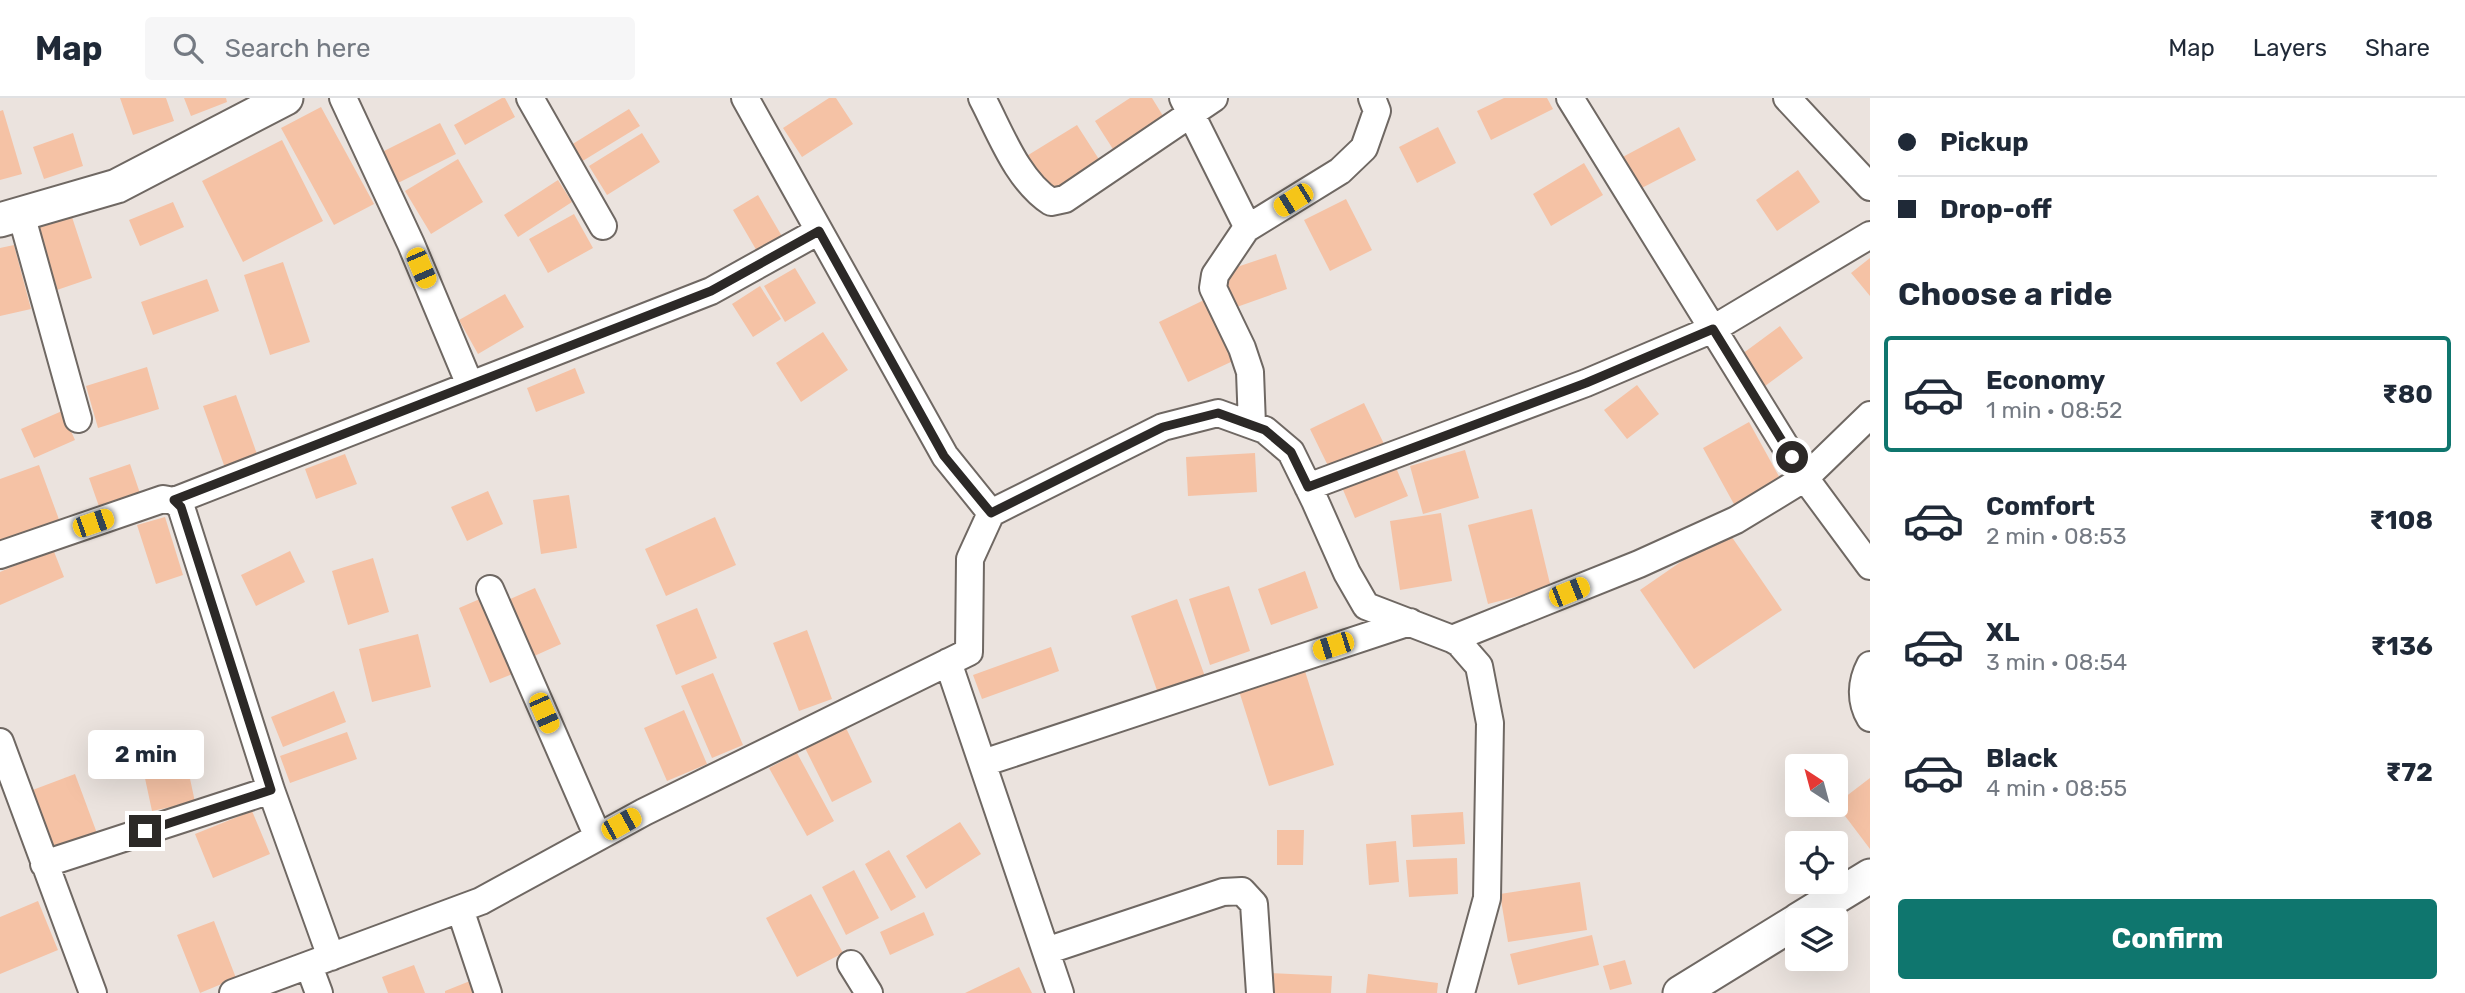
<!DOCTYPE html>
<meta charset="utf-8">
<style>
body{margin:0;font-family:Rubik,sans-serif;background:#f6f6f7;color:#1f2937;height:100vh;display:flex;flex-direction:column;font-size:26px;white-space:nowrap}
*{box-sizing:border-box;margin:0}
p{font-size:23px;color:#747a83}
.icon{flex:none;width:38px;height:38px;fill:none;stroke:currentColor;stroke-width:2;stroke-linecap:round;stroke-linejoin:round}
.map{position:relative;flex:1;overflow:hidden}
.panel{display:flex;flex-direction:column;background:#fff;width:595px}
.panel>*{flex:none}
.hud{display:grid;align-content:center;height:154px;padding:0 28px;background:#fff}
.needle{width:46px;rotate:324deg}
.fabs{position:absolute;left:1785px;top:656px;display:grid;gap:14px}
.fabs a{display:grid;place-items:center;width:63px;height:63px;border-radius:7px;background:#fff;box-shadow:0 7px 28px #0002;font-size:35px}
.end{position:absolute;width:32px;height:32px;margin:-16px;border:9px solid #2c2927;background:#fff;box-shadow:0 0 0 4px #fff}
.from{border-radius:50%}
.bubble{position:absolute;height:49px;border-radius:7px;background:#fff;box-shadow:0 7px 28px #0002;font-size:23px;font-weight:700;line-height:49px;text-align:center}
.car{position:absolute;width:21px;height:42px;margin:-21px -10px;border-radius:9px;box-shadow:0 0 5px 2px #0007;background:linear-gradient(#f5c518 24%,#345 0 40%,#f5c518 0 76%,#345 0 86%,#f5c518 0)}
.hud b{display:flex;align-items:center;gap:24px;height:66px;font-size:26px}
.hud b+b{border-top:2px solid #e0e1e3}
.hud i{width:18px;height:18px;background:#1f2937}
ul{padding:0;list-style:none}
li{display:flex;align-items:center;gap:21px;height:116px;margin:0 14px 10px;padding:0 14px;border:4px solid transparent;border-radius:7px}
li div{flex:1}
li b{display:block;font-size:26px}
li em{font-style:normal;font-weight:700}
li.current{border-color:#0f766e}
li>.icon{width:63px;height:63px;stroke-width:1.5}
h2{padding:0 28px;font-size:32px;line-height:84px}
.primary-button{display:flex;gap:14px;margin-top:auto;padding:14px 28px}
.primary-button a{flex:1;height:80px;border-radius:7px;background:#0f766e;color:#fff;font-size:28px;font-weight:700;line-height:80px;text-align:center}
header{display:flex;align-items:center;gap:42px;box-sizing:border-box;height:98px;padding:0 35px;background:#fff;border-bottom:2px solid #e0e1e3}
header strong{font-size:33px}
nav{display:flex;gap:38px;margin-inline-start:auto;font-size:24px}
.search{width:490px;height:63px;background:#f6f6f7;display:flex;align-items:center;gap:18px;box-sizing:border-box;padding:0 24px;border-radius:7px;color:#747a83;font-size:26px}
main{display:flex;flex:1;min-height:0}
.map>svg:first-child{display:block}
.building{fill:#f5c2a5}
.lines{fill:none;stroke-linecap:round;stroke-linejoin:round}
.minor-casing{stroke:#6f6863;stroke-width:30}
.tertiary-casing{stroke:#6f6863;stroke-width:37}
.minor{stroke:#fff;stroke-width:26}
.tertiary{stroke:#fff;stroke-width:33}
.route{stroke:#2c2927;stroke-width:9}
</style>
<header>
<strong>Map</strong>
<div class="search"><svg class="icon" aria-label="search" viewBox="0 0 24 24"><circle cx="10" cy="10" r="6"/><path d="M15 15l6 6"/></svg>Search here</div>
<nav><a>Map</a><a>Layers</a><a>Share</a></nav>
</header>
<main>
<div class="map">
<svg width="1870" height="895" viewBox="0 0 1870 895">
<rect width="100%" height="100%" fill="#ebe3de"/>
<path class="building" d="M120 0H166L174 23 133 37Z
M184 0H226L227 4 191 18Z
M502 0H505L515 19 465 47 454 27Z
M829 0H836L853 26 802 59 783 30Z
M1130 0H1152L1168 26 1118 59 1095 23Z
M1504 0H1547L1553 11 1491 42 1477 13Z
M321 9 374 106 334 127 281 30Z
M629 11 640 28 581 64 571 47Z
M3 12 22 76 0 82V13Z
M440 25 456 56 398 85 382 54Z
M1077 27 1102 66 1050 98 1025 59Z
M1438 29 1456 65 1417 85 1399 49Z
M1679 29 1696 62 1634 94 1617 62Z
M73 35 83 68 44 81 33 49Z
M642 35 660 64 607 97 589 68Z
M282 42 323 123 243 164 202 83Z
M458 61 483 104 431 136 405 93Z
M1584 65 1603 97 1551 128 1533 96Z
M1798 72 1820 104 1777 133 1756 102Z
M558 82 572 104 518 139 504 117Z
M758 97 783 140 758 155 733 112Z
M1346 101 1372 152 1330 173 1304 122Z
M173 104 184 129 140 148 129 122Z
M71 116 92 180 54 193 33 128Z
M574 116 593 150 548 175 529 141Z
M14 147 31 211 0 218V150Z
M1276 156 1287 191 1234 210 1222 174Z
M1870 160V198L1851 175Z
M283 164 310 244 270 257 244 177Z
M795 170 816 205 785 224 764 188Z
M207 181 219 213 153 237 141 204Z
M760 188 781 221 753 239 732 206Z
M505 196 524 229 478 256 459 222Z
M1204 202 1233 263 1188 284 1159 224Z
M1780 228 1803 260 1761 291 1738 259Z
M823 234 848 272 801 304 776 265Z
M147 269 159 311 98 330 86 288Z
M575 270 585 295 536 314 527 290Z
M1637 287 1659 316 1627 341 1604 312Z
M236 297 258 359 225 370 203 308Z
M1364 305 1385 348 1331 374 1310 331Z
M62 313 75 342 34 360 21 331Z
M1749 324 1781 382 1735 408 1703 350Z
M1465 352 1479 400 1423 416 1410 368Z
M1255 355 1257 394 1188 398 1186 359Z
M345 356 357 386 316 401 305 371Z
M1394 365 1408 398 1355 420 1341 387Z
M130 366 143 404 102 417 89 380Z
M39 367 61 427 0 449V381Z
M488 393 503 426 467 443 451 409Z
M569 397 577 450 541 456 533 402Z
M1532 411 1551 490 1488 506 1468 427Z
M1441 415 1452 483 1400 492 1390 423Z
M165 419 183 477 156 486 137 427Z
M715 419 736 467 666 498 645 451Z
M1727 432 1782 512 1694 571 1640 492Z
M53 451 64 479 0 507V474Z
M290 453 305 484 256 508 241 477Z
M373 460 389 514 348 527 332 473Z
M1305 473 1318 510 1271 527 1258 491Z
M1229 488 1250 553 1210 567 1189 501Z
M535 490 561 546 532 559 506 503Z
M489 497 520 573 490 585 459 510Z
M1177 501 1207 584 1160 601 1131 518Z
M697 510 717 560 676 577 656 527Z
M807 532 832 601 799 613 773 545Z
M418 536 431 589 372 604 359 551Z
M1051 549 1059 573 982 601 973 577Z
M1305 573 1334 667 1269 688 1239 593Z
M713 575 743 647 712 660 681 588Z
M334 593 346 624 283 649 271 619Z
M684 612 707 666 667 683 644 630Z
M846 630 872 684 832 704 805 650Z
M347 634 357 661 290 685 280 658Z
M797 655 834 723 807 738 769 670Z
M186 662 195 704 152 713 143 671Z
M75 676 98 738 52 755 30 693Z
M1870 680V751L1836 706Z
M252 713 270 756 213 780 195 736Z
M1463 714 1465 746 1413 749 1411 717Z
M960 724 981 756 926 791 906 758Z
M1277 732H1304L1303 767H1277Z
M1396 743 1399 784 1369 787 1366 746Z
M889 752 916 799 891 813 865 766Z
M1457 760 1458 796 1409 799 1406 762Z
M854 772 879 820 846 837 822 789Z
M1580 784 1587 832 1508 844 1500 796Z
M811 796 843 855 797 879 766 820Z
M38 803 58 852 0 876V819Z
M924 814 934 837 890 857 880 834Z
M214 823 236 880 200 895 177 837Z
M1592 837 1599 867 1518 887 1510 856Z
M1625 862 1632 886 1610 892 1603 868Z
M414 867 425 895H388L382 879Z
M1019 869 1032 895H965Z
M1270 875 1332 878 1331 895H1269Z
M1368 876 1438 885 1437 895H1366Z
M475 881 481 895H445V893Z"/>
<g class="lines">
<defs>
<path id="minor" d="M343 0 411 146 470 287
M530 0 603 128
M745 0 945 358 991 415
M982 0C1000 34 1017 82 1051 104L1065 101 1214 0
M1183 0 1245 124 1246 131 1215 177 1213 190 1242 250 1250 274 1252 327
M1570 0 1805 380 1870 468
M1787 0 1870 89
M21 116 78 321
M1246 131 1340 73 1364 50 1377 13 1372 0
M1308 389 1586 285 1713 231 1870 137
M174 403 711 193 819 133
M0 457 163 401 174 403 181 409 271 692 331 859
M490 491 598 739
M1452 541 1639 466 1736 422 1805 380 1870 317
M948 564 1060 895
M1870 567C1861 584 1860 603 1870 620
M0 644 93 895
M983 665 1410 524
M44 766 271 692
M460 811 488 895
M1046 853 1223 794 1242 793 1254 806 1260 895
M851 866 869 895
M309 868 319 895
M233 895 481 803 644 714 969 554 970 461 991 415 1163 329 1218 315 1265 332 1291 354 1315 403 1347 475 1366 508 1452 541 1459 545 1479 568 1490 625 1487 800 1461 895"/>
<path id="tertiary" d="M0 122 117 88 286 0
M1798 822 1870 778
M1680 895 1797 823"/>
</defs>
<use href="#minor" class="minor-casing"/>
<use href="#tertiary" class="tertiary-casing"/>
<use href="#minor" class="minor"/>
<use href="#tertiary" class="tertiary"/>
</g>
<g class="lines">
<path class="route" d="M145 733 271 692 181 409 174 402 711 193 819 133 944 358 991 415 1163 329 1218 315 1265 332 1291 354 1308 389 1586 285 1713 231 1792 359"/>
</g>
</svg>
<div class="fabs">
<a><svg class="needle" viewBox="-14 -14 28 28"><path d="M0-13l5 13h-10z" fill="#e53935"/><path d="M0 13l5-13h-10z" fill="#747a83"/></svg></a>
<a><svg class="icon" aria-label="locate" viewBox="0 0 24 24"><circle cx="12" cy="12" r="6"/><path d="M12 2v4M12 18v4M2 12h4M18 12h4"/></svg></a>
<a><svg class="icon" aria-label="layers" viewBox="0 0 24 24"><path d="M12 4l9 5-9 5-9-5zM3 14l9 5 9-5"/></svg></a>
</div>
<i class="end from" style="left:1792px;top:359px"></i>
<i class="end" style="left:145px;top:733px"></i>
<div class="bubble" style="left:88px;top:632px;width:116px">2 min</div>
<i class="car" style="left:1293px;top:102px;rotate:238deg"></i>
<i class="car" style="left:421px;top:170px;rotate:157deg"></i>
<i class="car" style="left:93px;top:425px;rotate:71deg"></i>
<i class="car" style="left:1569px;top:494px;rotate:68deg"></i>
<i class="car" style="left:1333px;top:548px;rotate:252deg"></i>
<i class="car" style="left:544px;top:615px;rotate:156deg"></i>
<i class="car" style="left:621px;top:726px;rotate:61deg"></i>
</div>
<section class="panel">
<div class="hud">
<b><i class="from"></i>Pickup</b>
<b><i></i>Drop-off</b>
</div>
<h2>Choose a ride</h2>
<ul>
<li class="current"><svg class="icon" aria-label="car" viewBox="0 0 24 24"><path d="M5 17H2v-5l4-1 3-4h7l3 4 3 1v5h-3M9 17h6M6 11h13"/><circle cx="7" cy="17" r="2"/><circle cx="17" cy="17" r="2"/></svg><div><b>Economy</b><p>1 min · 08:52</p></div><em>₹80</em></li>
<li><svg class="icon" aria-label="car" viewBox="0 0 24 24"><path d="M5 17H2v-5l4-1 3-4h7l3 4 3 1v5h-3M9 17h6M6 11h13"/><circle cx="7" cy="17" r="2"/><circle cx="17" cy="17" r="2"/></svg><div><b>Comfort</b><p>2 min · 08:53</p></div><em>₹108</em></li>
<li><svg class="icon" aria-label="car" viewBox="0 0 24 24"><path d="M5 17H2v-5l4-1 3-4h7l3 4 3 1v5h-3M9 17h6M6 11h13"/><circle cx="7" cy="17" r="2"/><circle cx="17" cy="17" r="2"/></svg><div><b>XL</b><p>3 min · 08:54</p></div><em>₹136</em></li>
<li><svg class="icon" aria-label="car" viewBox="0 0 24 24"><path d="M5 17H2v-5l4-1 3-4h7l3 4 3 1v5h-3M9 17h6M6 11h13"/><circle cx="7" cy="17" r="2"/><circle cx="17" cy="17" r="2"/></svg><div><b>Black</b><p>4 min · 08:55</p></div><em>₹72</em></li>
</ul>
<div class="primary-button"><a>Confirm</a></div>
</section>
</main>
